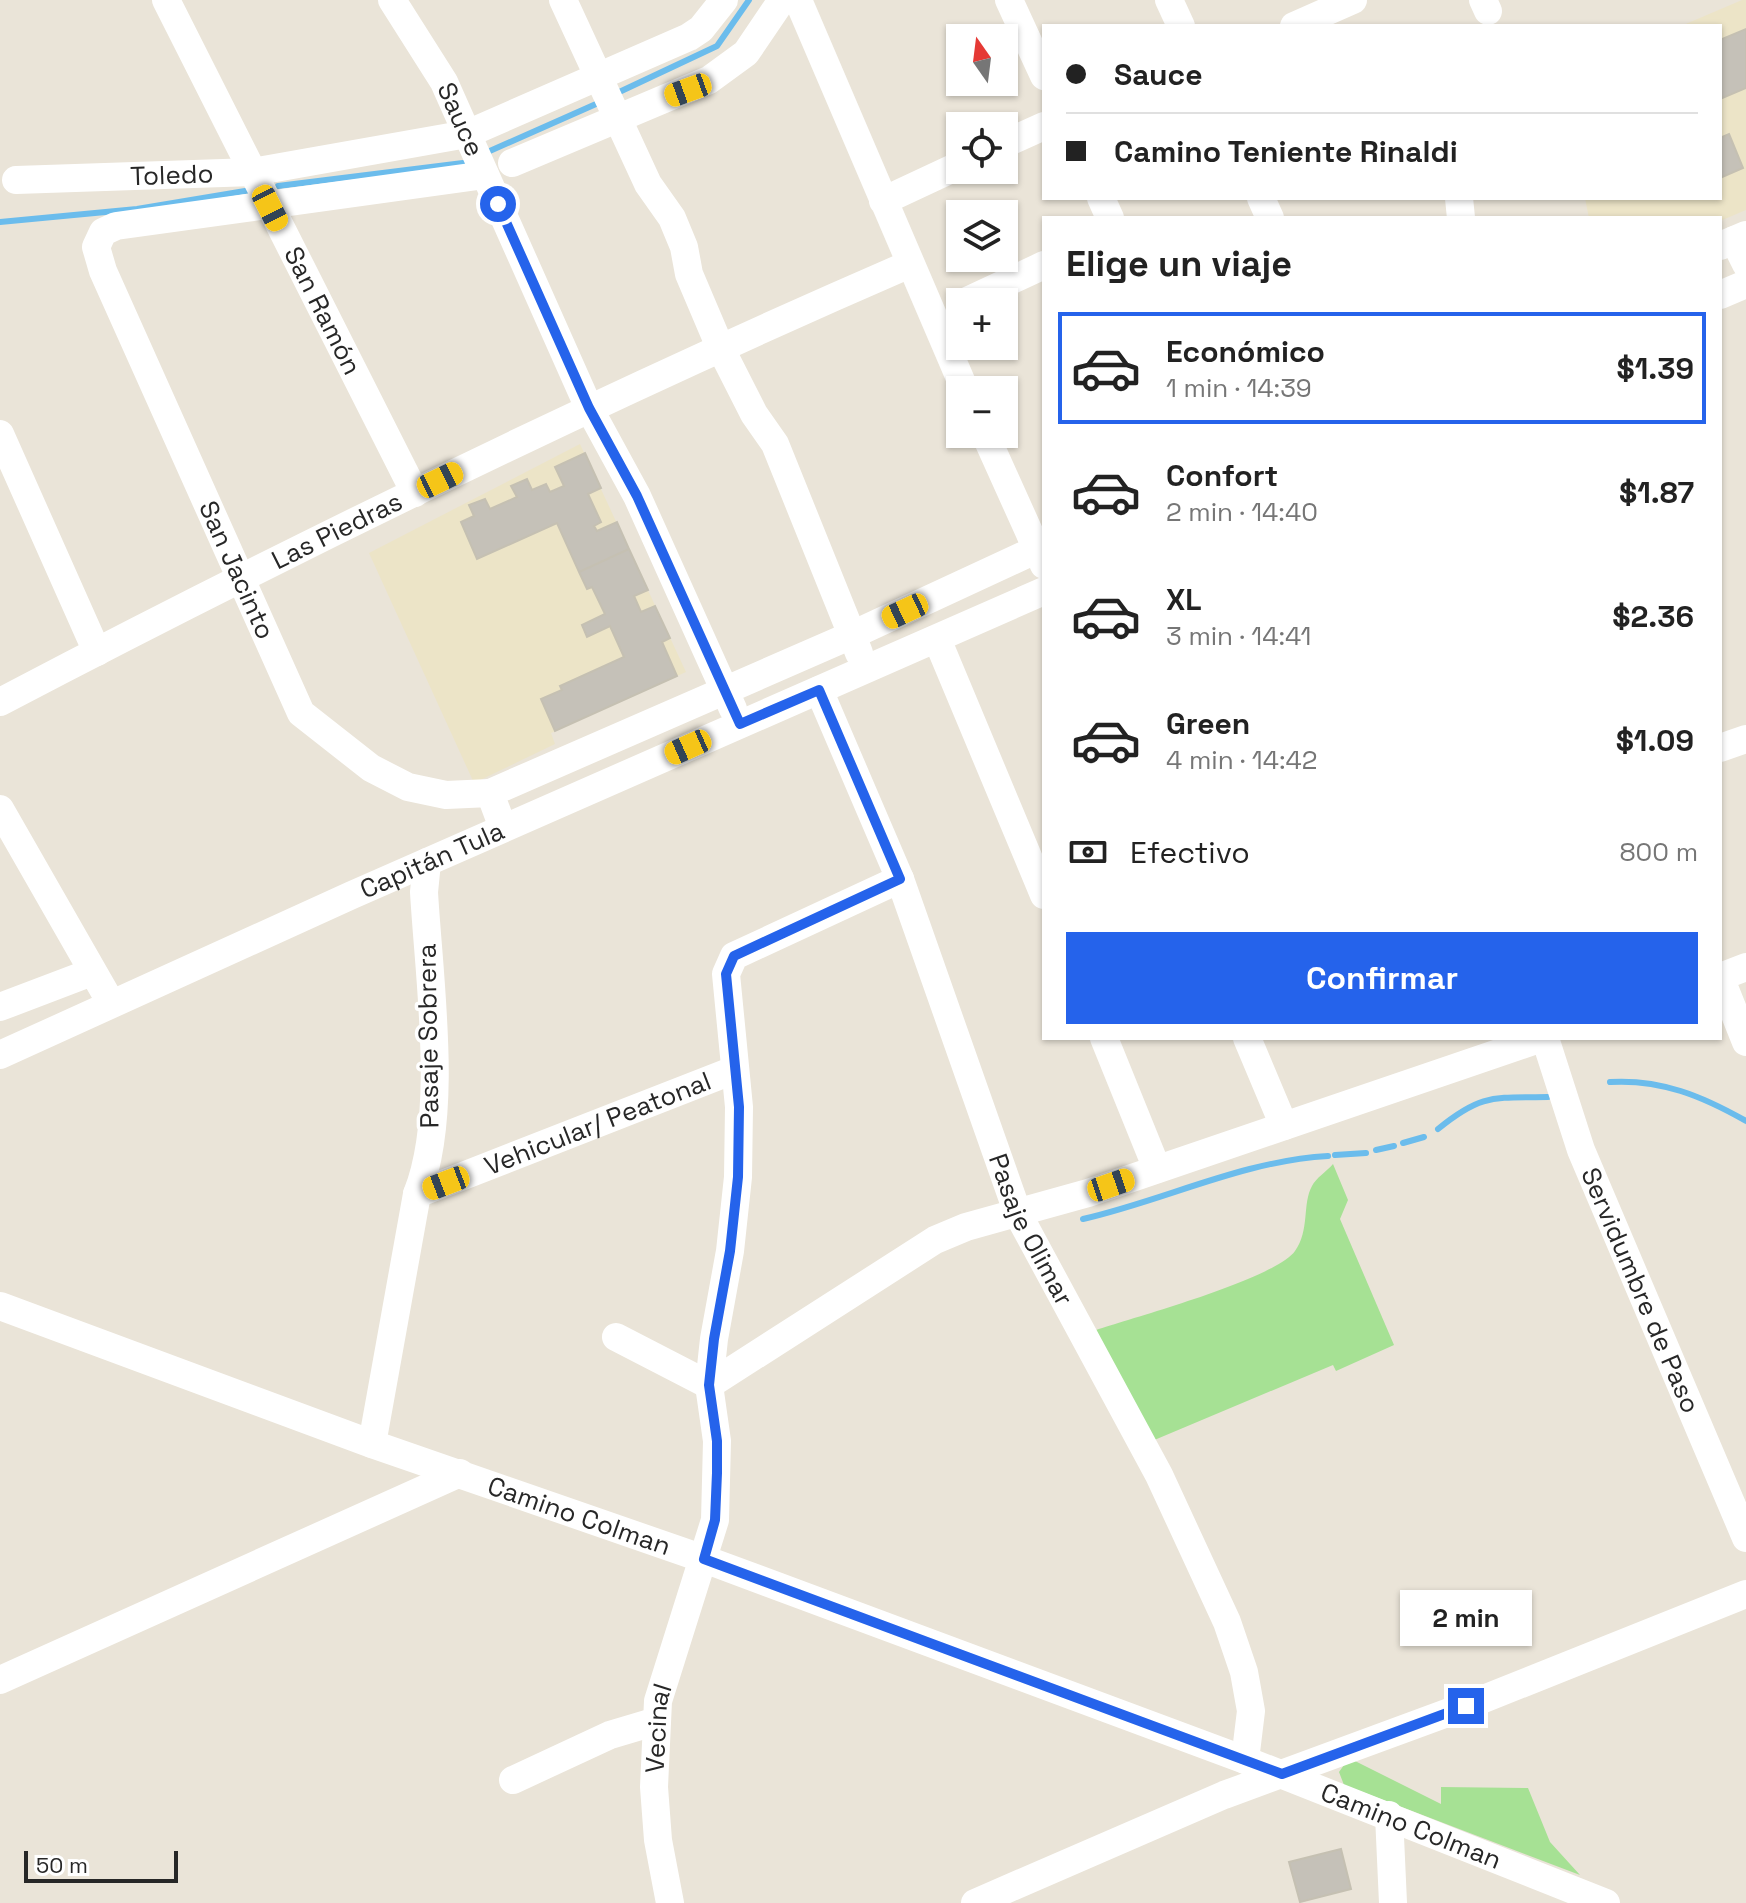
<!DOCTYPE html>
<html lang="es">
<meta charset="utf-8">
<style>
body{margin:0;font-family:"Space Grotesk",sans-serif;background:#f2f2f2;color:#222;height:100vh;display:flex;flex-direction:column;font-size:30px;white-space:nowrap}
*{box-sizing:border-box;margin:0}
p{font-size:26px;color:#767676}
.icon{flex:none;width:44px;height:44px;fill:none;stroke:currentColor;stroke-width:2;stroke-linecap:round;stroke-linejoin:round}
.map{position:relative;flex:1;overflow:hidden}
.drawer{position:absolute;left:1042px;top:216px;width:680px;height:824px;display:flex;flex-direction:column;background:#fff;border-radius:0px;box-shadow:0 2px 6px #0004}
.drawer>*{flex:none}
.guide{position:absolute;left:1042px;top:24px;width:680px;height:176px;border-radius:0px;box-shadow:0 2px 6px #0004;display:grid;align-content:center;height:176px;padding:0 24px;background:#fff}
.needle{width:52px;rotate:346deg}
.controls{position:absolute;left:946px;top:24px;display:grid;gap:16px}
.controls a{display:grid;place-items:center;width:72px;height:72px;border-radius:0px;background:#fff;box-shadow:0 2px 6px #0004;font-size:40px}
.scale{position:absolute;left:24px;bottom:20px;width:154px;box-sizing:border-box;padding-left:8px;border:4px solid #272727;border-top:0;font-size:22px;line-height:28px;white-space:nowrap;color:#272727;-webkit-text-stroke:6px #fff;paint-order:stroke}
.end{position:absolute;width:36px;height:36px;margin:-18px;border:10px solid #2563eb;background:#fff;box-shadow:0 0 0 4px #fff}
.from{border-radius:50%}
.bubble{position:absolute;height:56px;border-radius:0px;background:#fff;box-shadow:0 2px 6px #0004;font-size:26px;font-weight:700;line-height:56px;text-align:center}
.car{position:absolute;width:24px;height:48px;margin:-24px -12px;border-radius:10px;box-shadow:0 0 6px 2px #0007;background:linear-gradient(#f5c518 24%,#345 0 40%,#f5c518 0 76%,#345 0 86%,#f5c518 0)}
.guide b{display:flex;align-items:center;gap:28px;height:76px;font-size:30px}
.guide b+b{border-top:2px solid #e0e0e0}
.guide i{width:20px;height:20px;background:#222}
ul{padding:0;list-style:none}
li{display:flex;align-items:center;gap:24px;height:112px;margin:0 16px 12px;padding:0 8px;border:4px solid transparent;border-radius:0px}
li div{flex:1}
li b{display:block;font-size:30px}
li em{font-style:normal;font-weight:700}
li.on{border-color:#2563eb}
li>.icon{width:72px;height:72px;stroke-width:1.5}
h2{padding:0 24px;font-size:36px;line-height:96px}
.pay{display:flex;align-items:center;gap:20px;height:88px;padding:0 24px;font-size:30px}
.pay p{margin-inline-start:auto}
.primary-button{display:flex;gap:16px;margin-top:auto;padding:16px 24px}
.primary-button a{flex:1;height:92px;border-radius:0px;background:#2563eb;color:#fff;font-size:32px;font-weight:700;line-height:92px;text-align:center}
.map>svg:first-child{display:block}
.education{fill:#ece4c7}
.green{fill:#a6e194}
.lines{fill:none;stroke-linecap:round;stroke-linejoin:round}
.stream{stroke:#6bbcec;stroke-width:6}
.building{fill:#c5c1b8;stroke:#c5c0b2;stroke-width:2}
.minor{stroke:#fff;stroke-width:28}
.route{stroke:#2563eb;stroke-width:10}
.labels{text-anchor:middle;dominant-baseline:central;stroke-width:7;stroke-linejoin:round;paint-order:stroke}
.street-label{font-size:26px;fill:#272727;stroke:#fff}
</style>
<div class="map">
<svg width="1746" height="1903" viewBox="0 0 1746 1903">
<rect width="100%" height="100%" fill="#eae4d8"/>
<path class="education" d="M1742 0H1746V210L1720 221V218H1589L1585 198H1720V26H1681Z
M580 444 686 672 551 733 555 744 474 783 369 553Z"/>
<path class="green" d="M1333 1164 1348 1200 1340 1219 1394 1345 1336 1371 1333 1365 1152 1441 1096 1330C1135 1317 1275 1279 1295 1251 1310 1230 1302 1204 1312 1186 1316 1178 1327 1171 1333 1164Z
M1349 1758 1441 1804V1787L1528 1788 1550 1842 1580 1875 1344 1785 1339 1772Z"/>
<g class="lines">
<path class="stream" d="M615 94 717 46 749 0
M483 154 596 104
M278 186 463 163
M0 222 137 209 251 190
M1610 1082C1661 1079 1702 1096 1746 1121
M1438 1129C1482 1093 1494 1098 1548 1097
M1403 1143 1424 1137
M1376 1150 1394 1146
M1335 1155 1366 1153
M1083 1219C1166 1200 1242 1161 1328 1156"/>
</g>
<path class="building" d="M1746 29V88L1720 99V40Z
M1729 134 1743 168 1720 178V138Z
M585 453 601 488 588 494 601 522 594 526 597 531 617 522 629 549 579 572 557 523 477 559 461 522 474 516 469 505 485 499 490 509 517 497 511 486 527 479 532 490 546 484 550 492 564 486 555 467Z
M629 549 648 590 634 596 641 612 655 606 670 638 662 642 677 676 555 731 541 699 562 690 560 686 624 657 610 626 587 637 582 625 605 614 592 587 587 589 579 572Z
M1341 1849 1351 1889 1300 1902 1289 1862Z"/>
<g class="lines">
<g class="minor">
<path id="s1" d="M166 0 415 493"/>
<path id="s2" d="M392 0 444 82 589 408 637 496 733 709"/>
<path d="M798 0 965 390"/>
<path d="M1009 0 1044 76"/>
<path d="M1169 0 1181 26"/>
<path d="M1483 0 1488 11"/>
<path d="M1294 26 1353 0"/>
<path d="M1004 144 1044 126"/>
<path d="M512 163 709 80 746 53 782 0"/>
<path id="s3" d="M485 175 116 226 103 232 96 247 103 271 301 713 371 768 408 787 446 795 490 793"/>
<path id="s4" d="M16 180 253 172 467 134 689 37 701 29 724 0"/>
<path d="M1101 198 1110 218"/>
<path d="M1261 198 1270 218"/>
<path d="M1459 198 1461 218"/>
<path d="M883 201 960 165"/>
<path d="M1734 240 1746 264"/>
<path d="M1720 246 1746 235"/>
<path d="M1720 295 1746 284"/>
<path d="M965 302 1044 265"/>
<path d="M0 434 97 652"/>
<path d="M985 434 1044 565"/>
<path d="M937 639 1044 895"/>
<path d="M859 653 852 635 1044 546"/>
<path id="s5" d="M819 690 900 879 1018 1214 1159 1475 1227 1622 1244 1672 1251 1711 1245 1760"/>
<path id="s6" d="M0 702C298 546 601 398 910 264"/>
<path d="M1720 748 1746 739"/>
<path d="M0 809 111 1003"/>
<path d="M503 828 490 793 852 635 775 444 754 414 720 347 689 274 684 247 672 218 648 184 563 0"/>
<path d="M1746 967 1720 977 1746 1042"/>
<path d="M0 1007 92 972"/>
<path d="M1104 1038 1157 1169"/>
<path d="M1247 1038 1284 1126"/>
<path id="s7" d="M1545 1038 1581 1150 1746 1538"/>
<path id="s8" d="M0 1055 352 895 1044 591"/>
<path id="s9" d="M417 1194 734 1070"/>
<path id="s10" d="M0 1306 372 1444 704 1559 1245 1760 1606 1903"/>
<path d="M616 1337 709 1385 935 1240 966 1227 1088 1193 1542 1038"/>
<path d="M372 1444 417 1194C449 1114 429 980 424 892L427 862"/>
<path d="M0 1680 460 1473"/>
<path d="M513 1780 610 1735 657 1721"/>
<path d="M1389 1815 1393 1903"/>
<path id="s11" d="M670 1903 658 1840 654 1787 658 1701 715 1520 717 1441 709 1385 714 1339 730 1251 738 1177 739 1107 726 974 734 956 900 879"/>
<path d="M975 1903 1224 1795 1466 1706 1746 1594"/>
</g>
</g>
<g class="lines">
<path class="route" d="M498 204 589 408 637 496 740 724 819 690 900 879 734 956 726 974 739 1107 738 1177 730 1251 714 1339 709 1385 717 1441V1473L715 1520 704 1559 1282 1774 1466 1706"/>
</g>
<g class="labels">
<g class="street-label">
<text stroke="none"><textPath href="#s2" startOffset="138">Sauce</textPath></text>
<text stroke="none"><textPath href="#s4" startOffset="156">Toledo</textPath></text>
<text stroke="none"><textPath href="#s1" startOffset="348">San Ramón</textPath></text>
<text stroke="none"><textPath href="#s6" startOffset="378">Las Piedras</textPath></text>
<text stroke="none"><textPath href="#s3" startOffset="756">San Jacinto</textPath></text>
<text stroke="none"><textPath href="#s8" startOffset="474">Capitán Tula</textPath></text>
<text transform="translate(428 1036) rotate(-91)">Pasaje Sobrera</text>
<text stroke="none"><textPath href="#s9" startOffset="194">Vehicular/ Peatonal</textPath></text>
<text stroke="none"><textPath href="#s5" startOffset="580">Pasaje Olimar</textPath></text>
<text stroke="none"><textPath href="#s7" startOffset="270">Servidumbre de Paso</textPath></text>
<text stroke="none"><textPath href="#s10" startOffset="616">Camino Colman</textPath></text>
<text stroke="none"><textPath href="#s11" startOffset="176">Vecinal</textPath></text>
<text stroke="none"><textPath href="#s10" startOffset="1504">Camino Colman</textPath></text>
</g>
</g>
</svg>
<div class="controls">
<a><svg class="needle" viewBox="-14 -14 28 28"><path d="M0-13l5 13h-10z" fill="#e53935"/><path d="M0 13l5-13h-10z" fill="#767676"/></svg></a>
<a><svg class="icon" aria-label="locate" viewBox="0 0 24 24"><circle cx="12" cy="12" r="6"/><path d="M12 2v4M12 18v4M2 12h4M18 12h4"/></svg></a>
<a><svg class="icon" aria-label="layers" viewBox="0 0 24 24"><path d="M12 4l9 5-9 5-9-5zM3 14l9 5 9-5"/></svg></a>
<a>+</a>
<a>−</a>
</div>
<div class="scale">50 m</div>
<i class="end from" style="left:498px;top:204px"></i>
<i class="end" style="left:1466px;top:1706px"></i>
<div class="bubble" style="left:1400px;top:1590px;width:132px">2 min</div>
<i class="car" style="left:688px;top:90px;rotate:250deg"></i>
<i class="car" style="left:270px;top:208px;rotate:153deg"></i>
<i class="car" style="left:440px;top:480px;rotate:64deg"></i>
<i class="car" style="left:905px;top:611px;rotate:245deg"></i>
<i class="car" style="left:688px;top:747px;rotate:246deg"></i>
<i class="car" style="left:446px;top:1183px;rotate:249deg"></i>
<i class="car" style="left:1111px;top:1185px;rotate:71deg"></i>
<div class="guide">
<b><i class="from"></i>Sauce</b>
<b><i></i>Camino Teniente Rinaldi</b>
</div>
<section class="drawer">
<h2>Elige un viaje</h2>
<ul>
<li class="on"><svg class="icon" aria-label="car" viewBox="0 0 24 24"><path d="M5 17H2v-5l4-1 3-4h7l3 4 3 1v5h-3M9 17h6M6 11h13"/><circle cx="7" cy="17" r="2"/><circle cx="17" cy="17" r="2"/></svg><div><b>Económico</b><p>1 min · 14:39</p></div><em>$1.39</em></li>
<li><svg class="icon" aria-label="car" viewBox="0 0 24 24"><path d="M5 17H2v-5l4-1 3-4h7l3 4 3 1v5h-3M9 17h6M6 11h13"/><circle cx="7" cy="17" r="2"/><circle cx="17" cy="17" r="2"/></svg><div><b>Confort</b><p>2 min · 14:40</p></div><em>$1.87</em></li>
<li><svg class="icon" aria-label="car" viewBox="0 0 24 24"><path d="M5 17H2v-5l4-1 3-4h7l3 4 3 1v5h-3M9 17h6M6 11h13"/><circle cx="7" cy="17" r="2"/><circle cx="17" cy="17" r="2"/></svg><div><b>XL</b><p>3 min · 14:41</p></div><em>$2.36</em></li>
<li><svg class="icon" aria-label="car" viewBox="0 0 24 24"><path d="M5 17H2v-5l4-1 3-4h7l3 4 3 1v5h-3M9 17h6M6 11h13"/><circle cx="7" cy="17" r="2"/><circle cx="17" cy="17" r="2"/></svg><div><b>Green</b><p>4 min · 14:42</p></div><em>$1.09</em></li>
</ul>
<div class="pay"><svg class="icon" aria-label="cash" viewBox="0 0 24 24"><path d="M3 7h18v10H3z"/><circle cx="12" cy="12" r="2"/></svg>Efectivo<p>800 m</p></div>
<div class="primary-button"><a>Confirmar</a></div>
</section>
</div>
